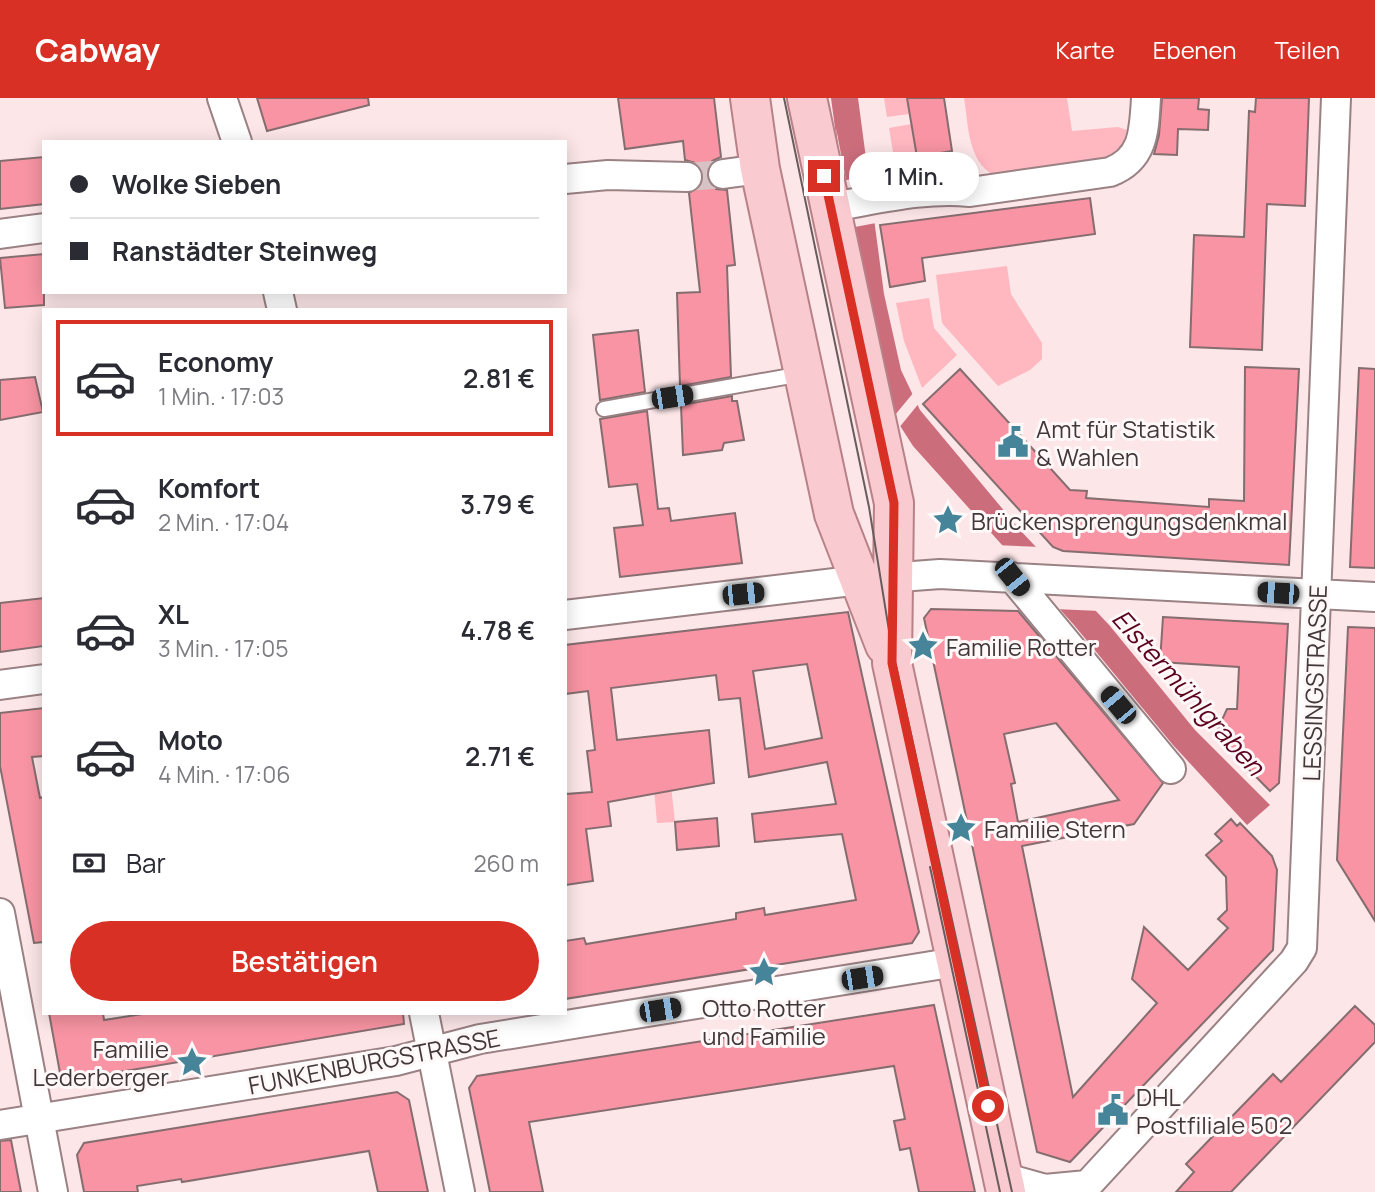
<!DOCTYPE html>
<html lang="de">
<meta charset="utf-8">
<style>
body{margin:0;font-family:Manrope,sans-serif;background:#f2f2f3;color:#2b2b33;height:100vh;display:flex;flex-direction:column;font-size:26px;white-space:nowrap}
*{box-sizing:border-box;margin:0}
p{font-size:23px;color:#7c7c81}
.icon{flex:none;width:38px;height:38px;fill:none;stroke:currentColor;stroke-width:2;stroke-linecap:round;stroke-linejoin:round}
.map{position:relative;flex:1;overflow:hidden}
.panel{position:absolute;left:42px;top:210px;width:525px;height:707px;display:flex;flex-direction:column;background:#fff;border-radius:0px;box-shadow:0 4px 18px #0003}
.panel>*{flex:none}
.hud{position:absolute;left:42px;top:42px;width:525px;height:154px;border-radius:0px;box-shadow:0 4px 18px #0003;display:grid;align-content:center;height:154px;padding:0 28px;background:#fff}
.end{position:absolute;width:32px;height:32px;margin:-16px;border:9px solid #d93025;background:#fff;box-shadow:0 0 0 4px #fff}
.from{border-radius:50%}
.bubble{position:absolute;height:49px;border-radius:24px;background:#fff;box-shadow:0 4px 18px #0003;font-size:23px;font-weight:600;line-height:49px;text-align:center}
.car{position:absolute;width:21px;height:42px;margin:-21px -10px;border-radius:9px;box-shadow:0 0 5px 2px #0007;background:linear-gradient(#222 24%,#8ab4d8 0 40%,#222 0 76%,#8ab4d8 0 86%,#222 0)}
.hud b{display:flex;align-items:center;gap:24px;height:66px;font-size:26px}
.hud b+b{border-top:2px solid #e1e1e2}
.hud i{width:18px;height:18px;background:#2b2b33}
ul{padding:12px 0 0;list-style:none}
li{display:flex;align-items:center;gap:21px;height:116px;margin:0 14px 10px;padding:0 14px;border:4px solid transparent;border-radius:0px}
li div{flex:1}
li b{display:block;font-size:26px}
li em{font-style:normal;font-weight:600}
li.active{border-color:#d93025}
li>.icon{width:63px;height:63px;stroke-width:1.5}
.pay{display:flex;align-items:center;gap:18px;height:77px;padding:0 28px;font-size:26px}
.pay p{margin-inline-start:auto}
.primary-button{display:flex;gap:14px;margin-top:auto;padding:14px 28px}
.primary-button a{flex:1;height:80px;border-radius:42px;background:#d93025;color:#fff;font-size:28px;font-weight:600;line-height:80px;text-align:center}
header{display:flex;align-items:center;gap:42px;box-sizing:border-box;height:98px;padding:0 35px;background:#d93025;color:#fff}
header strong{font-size:33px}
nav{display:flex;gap:38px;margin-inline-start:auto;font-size:24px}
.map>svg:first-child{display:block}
.green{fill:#ffb7c0}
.water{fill:#cc6d7c}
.pier{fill:#fce6e8}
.building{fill:#f894a3;stroke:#856d6f;stroke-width:2;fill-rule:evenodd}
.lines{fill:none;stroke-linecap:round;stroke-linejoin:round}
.street-tunnel{stroke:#d7c3c5;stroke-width:28;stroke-dasharray:28 14;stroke-linecap:butt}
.lane-casing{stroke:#9a8184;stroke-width:18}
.street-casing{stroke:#9a8184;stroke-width:32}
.primary-casing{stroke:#b78187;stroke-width:42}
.lane{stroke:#fff;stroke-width:14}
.street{stroke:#fff;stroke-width:28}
.primary{stroke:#f9cbd0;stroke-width:38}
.tram{stroke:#695c5d;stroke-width:2}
.route{stroke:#d93025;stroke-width:9}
.labels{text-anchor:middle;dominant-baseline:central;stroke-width:6;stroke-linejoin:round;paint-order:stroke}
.poi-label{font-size:24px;fill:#433839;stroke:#fef8f9;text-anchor:start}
.street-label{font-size:24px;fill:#433839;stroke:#fef8f9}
.water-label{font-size:26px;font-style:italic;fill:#5b001f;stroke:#fef8f9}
</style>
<header>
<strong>Cabway</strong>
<nav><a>Karte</a><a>Ebenen</a><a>Teilen</a></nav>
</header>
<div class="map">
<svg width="1375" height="1094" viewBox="0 0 1375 1094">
<rect width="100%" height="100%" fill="#fce6e8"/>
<path class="green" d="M884 0H907L909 16 887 19Z
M964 0H1067L1072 33 1118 29 1127 32 1119 58 1000 80C967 68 969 29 964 0Z
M911 26 917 59 952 53 950 81 916 88C893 70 894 58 889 30Z
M1007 168 1011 196 1042 245V261L1030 272 998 288 942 225 936 177Z
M929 200 934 230 957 257 922 290 904 243 896 205Z
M671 688 675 724 657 725 654 690Z"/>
<path class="water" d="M831 0H858L884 196 901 272 920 312 1021 433 1110 528 1195 632 1270 707 1247 727 1173 647 1074 527 913 348 883 301 842 82Z"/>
<path class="pier" d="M836 30 846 82 871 78 876 125 855 129 895 317 914 294 920 304 898 331 891 322 842 82Z
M995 447 1041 449 1100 513 1055 511Z"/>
<path class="building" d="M257 0H368L369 7 267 33Z
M618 0H714L721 59 712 63 707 78 716 91 727 92 735 167 727 168 731 279 680 288 677 195 700 194 689 95 701 87 702 72 695 65 685 62 683 43 625 51Z
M907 0H944L952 53 917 59Z
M1162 0H1199L1198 11 1209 12 1208 32 1178 31 1177 57 1154 56 1159 37Z
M1256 0H1309L1305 108 1267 106 1262 252 1190 249 1194 137 1244 139 1249 13 1255 14Z
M44 59V106L0 111V63Z
M1090 100 1095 136 922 160 925 183 890 189 880 127Z
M44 156V207L5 210 0 160Z
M638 232 645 294 600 302 593 237Z
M1245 269 1299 271 1289 467 1063 453 1053 449 923 306 960 271 1070 392 1087 393 1086 400 1209 409V401L1244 403Z
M1359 270 1375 271V470L1350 469Z
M35 279 43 314 0 322V282Z
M732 298V303H737L744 342 724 345 722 352 683 357 681 307Z
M647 313 658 411 669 410 671 423 735 415 742 465 620 479 614 430 643 427 637 386 609 389 600 321Z
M44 500V548L0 554V505Z
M931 511 1018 513 1163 685 1134 726 1022 748 1073 999 1157 905 1132 881 1144 829 1188 872 1228 830 1218 821 1227 812 1226 779 1206 757 1222 743 1215 736 1231 721 1237 728 1240 725 1272 758 1277 772 1273 852 1070 1064 1037 1054 924 520ZM1056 625 1119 702 1018 724 1011 686 1015 685 1004 636Z
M848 514 919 834 912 845 565 901V843L584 840 586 846 736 821V815L764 810 765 817 856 802 842 736 755 744 752 716 836 706 827 664 749 679 740 600 719 602 716 577 611 590 617 642 709 632 714 685 608 704 611 728 586 731 593 783 565 787 566 696 592 694 587 653 595 652 588 593 565 596V547ZM807 566 822 640 765 651 753 573Z
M1163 519 1288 526 1279 685 1270 693 1215 637 1227 611H1237L1239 569 1160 564Z
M1348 529 1375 530V823L1337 762Z
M44 610V658L32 659 40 700 44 699V844L34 845 0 668V615Z
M717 720 719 748 677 752 675 724Z
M934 907 975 1094H919L910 1050 900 1052 894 1023 905 1021 894 968 529 1024 543 1094H490L469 990 477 978Z
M1355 908 1375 927V944L1231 1094H1176L1194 1074 1186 1066 1273 976 1281 984Z
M49 915H103L104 922 149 915H403L404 926 72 982 60 975Z
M397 994 409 1002 428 1094H378L369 1053 182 1084 181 1081 137 1088 138 1094H84L77 1057 84 1045Z
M11 1042 21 1094H0V1043Z"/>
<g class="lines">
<path class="street-tunnel" d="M687 79 723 76"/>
<defs>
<path id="lane" d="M604 311 802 276"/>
<path id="street" d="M222 0 237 44
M723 76 760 71
M565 81 608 77 687 79
M831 109C875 102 925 89 970 94L1110 74C1144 61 1144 33 1146 0
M0 136 44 130
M278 194 282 212
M1012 479 1171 671
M565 517 860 482 940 476 1375 499
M0 587 44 581
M0 815 53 1094
M424 915 460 1094
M0 1027 396 963 480 941 956 864
M1002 1079 1045 1091 1087 1087
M1081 1094 1294 863 1302 850 1336 0"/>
<path id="primary" d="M750 0 760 71 834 416 885 547
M807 0 894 405 892 565 1006 1094"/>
</defs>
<use href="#lane" class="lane-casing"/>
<use href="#street" class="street-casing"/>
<use href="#primary" class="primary-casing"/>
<use href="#lane" class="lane"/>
<use href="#street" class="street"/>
<use href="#primary" class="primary"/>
<path class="tram" d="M784 0 869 409 891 545 1012 1094
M930 769 1000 1094"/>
</g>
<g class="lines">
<path class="route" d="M824 78 894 405 892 565 988 1008"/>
</g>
<defs>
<symbol id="civic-bare" viewBox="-9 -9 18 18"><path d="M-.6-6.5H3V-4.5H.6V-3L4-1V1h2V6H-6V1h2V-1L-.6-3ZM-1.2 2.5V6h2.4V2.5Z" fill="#468599" stroke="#fef8f9" stroke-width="2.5" paint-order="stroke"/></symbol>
<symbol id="sight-bare" viewBox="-9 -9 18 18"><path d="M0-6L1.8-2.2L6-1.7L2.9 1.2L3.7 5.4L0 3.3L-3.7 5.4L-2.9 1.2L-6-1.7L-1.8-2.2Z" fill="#468599" stroke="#fef8f9" stroke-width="2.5" paint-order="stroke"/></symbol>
</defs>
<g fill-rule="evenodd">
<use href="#civic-bare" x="991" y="322" width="44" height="44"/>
<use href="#sight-bare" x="926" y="400" width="44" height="44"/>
<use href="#sight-bare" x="901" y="526" width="44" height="44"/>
<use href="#sight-bare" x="939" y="708" width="44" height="44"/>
<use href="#sight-bare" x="742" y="852" width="44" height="44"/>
<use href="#sight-bare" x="170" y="942" width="44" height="44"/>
<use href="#civic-bare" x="1091" y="990" width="44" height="44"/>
</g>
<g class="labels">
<g class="poi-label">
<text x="1036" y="330">Amt für Statistik<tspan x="1036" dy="28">&amp; Wahlen</tspan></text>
<text x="971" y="422">Brückensprengungsdenkmal</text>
<text x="946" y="548">Familie Rotter</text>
<text x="984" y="730">Familie Stern</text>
<text x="764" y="909" text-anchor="middle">Otto Rotter<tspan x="764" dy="28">und Familie</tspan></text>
<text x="169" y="950" text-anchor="end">Familie<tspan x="169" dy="28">Lederberger</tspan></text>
<text x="1136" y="998">DHL<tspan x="1136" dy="28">Postfiliale 502</tspan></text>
</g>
<g class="street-label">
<text transform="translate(1314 585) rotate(-88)">LESSINGSTRASSE</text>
<text transform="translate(374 963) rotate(-11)">FUNKENBURGSTRASSE</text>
</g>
<g class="water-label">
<text transform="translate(1189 594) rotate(48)">Elstermühlgraben</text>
</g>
</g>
</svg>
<i class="end from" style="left:988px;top:1008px"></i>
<i class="end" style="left:824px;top:78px"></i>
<div class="bubble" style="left:849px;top:54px;width:130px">1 Min.</div>
<i class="car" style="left:672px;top:299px;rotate:81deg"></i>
<i class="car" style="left:1012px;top:479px;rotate:141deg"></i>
<i class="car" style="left:1278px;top:495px;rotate:274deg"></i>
<i class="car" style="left:743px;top:496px;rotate:84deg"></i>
<i class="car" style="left:1118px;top:607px;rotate:320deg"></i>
<i class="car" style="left:862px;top:880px;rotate:81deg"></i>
<i class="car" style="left:660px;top:912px;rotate:81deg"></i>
<div class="hud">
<b><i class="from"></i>Wolke Sieben</b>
<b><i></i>Ranstädter Steinweg</b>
</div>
<section class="panel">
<ul>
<li class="active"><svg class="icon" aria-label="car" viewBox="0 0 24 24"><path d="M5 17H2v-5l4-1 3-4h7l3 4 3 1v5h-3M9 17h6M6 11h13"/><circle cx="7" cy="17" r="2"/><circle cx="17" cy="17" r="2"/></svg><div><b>Economy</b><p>1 Min. · 17:03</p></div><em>2.81 €</em></li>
<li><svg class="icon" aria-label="car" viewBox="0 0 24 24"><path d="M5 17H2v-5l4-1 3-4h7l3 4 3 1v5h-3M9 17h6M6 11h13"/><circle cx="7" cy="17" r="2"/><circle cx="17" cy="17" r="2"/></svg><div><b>Komfort</b><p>2 Min. · 17:04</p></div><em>3.79 €</em></li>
<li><svg class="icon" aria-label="car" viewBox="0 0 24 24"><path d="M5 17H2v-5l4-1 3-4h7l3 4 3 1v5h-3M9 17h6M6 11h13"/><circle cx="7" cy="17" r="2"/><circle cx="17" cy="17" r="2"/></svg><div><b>XL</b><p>3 Min. · 17:05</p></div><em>4.78 €</em></li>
<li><svg class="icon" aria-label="car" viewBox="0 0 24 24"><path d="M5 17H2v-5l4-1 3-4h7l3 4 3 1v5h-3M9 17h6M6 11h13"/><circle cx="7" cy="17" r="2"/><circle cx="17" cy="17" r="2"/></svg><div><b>Moto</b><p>4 Min. · 17:06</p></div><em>2.71 €</em></li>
</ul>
<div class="pay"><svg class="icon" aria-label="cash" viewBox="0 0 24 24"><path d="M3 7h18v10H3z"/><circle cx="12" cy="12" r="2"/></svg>Bar<p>260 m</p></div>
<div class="primary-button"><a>Bestätigen</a></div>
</section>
</div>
